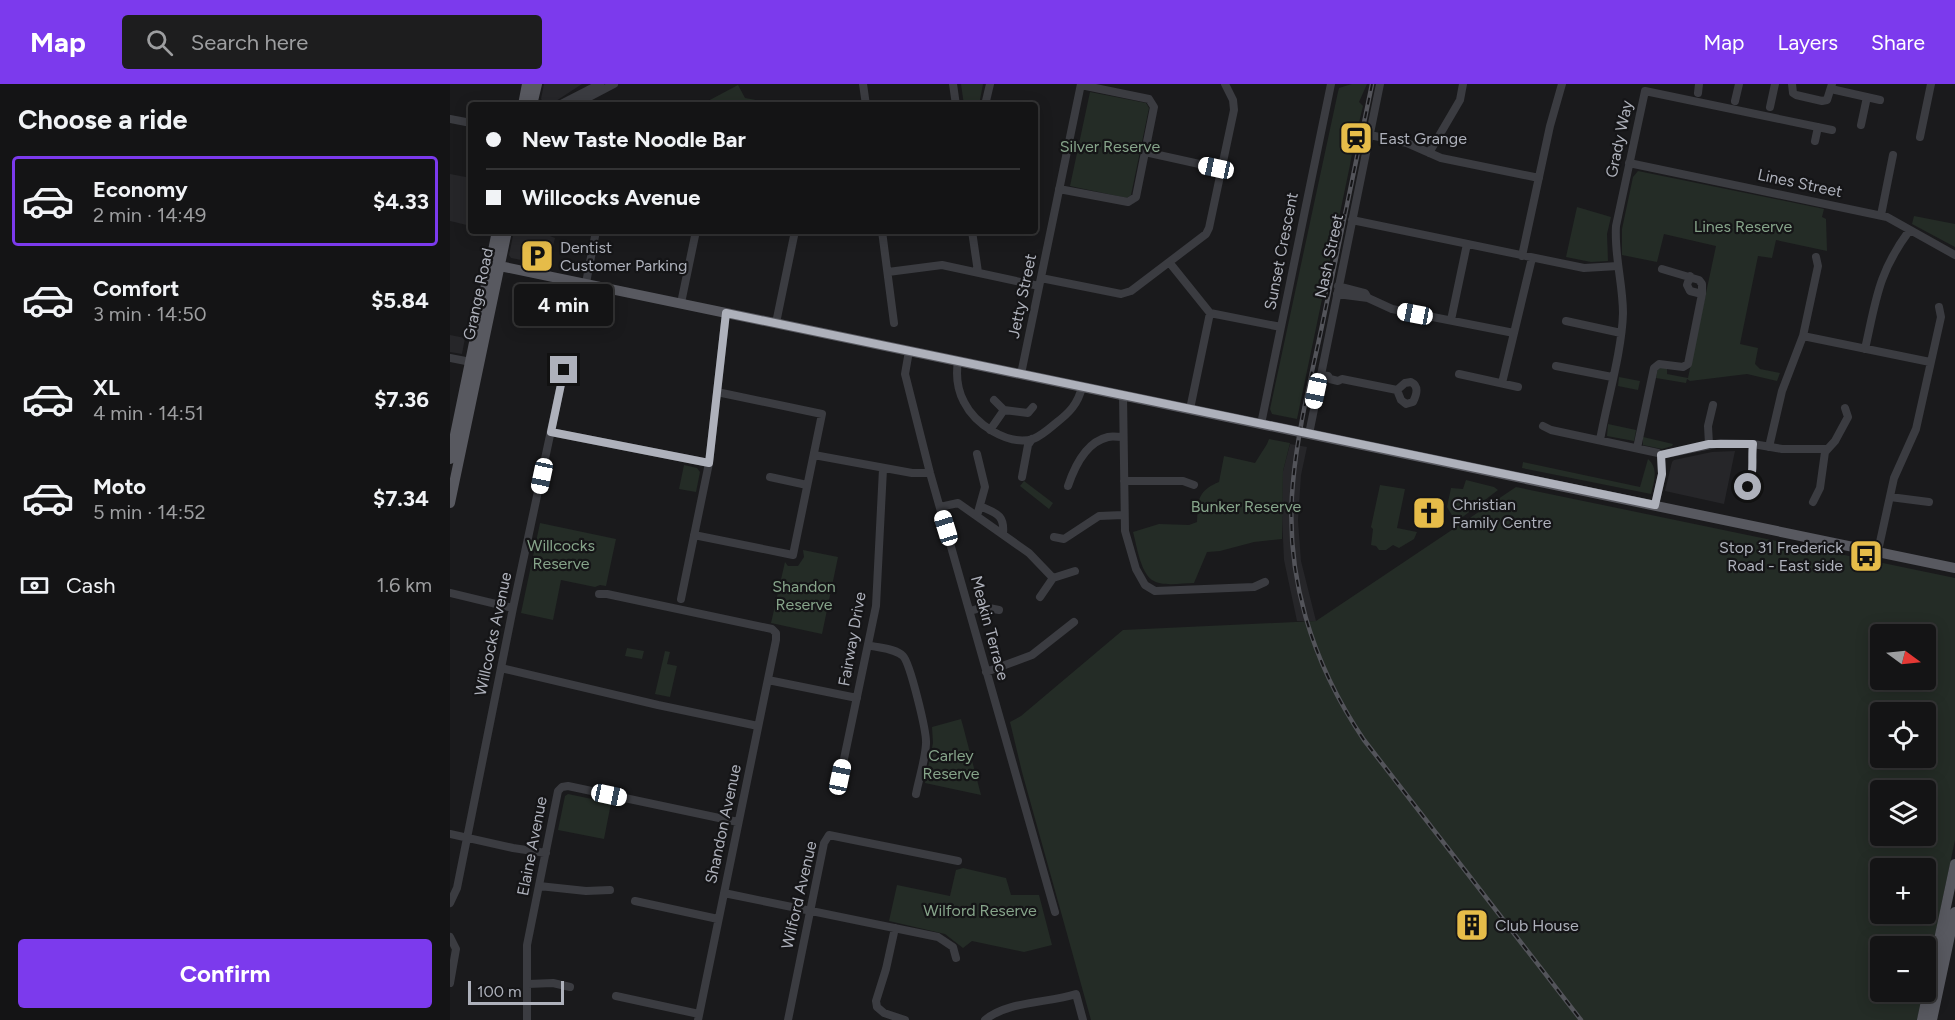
<!DOCTYPE html>
<meta charset="utf-8">
<style>
body{margin:0;font-family:Figtree,sans-serif;background:#1d1d1e;color:#f1f3f6;height:100vh;display:flex;flex-direction:column;font-size:22px;white-space:nowrap}
*{box-sizing:border-box;margin:0}
p{font-size:20px;color:#9d9ea0}
.icon{flex:none;width:33px;height:33px;fill:none;stroke:currentColor;stroke-width:2;stroke-linecap:round;stroke-linejoin:round}
.map{position:relative;flex:1;overflow:hidden}
.panel{display:flex;flex-direction:column;background:#141415;width:450px}
.panel>*{flex:none}
.top-card{position:absolute;left:18px;top:18px;width:570px;height:132px;border-radius:6px;box-shadow:0 3px 15px #0003,0 0 0 2px #333334;display:grid;align-content:center;height:132px;padding:0 18px;background:#141415}
.needle{width:39px;rotate:105deg}
.controls{position:absolute;left:1420px;top:540px;display:grid;gap:12px}
.controls a{display:grid;place-items:center;width:66px;height:66px;border-radius:6px;background:#141415;box-shadow:0 3px 15px #0003,0 0 0 2px #333334;font-size:30px}
.scale{position:absolute;left:18px;bottom:15px;width:96px;box-sizing:border-box;padding-left:6px;border:3px solid #aeb1bb;border-top:0;font-size:16px;line-height:21px;white-space:nowrap;color:#aeb1bb;-webkit-text-stroke:4px #151517;paint-order:stroke}
.end{position:absolute;width:27px;height:27px;margin:-14px;border:8px solid #aeb1bb;background:#111;box-shadow:0 0 0 3px #111}
.from{border-radius:50%}
.bubble{position:absolute;height:42px;border-radius:6px;background:#141415;box-shadow:0 3px 15px #0003,0 0 0 2px #333334;font-size:20px;font-weight:700;line-height:42px;text-align:center}
.car{position:absolute;width:18px;height:36px;margin:-18px -9px;border-radius:8px;box-shadow:0 0 4px 2px #0007;background:linear-gradient(#fff 24%,#345 0 40%,#fff 0 76%,#345 0 86%,#fff 0)}
.top-card b{display:flex;align-items:center;gap:21px;height:57px;font-size:22px}
.top-card b+b{border-top:2px solid #333334}
.top-card i{width:15px;height:15px;background:#f1f3f6}
ul{padding:0;list-style:none}
li{display:flex;align-items:center;gap:18px;height:90px;margin:0 12px 9px;padding:0 6px;border:3px solid transparent;border-radius:6px}
li div{flex:1}
li b{display:block;font-size:22px}
li em{font-style:normal;font-weight:700}
li.on{border-color:#7c3aed}
li>.icon{width:54px;height:54px;stroke-width:1.5}
h2{padding:0 18px;font-size:27px;line-height:72px}
.pay{display:flex;align-items:center;gap:15px;height:66px;padding:0 18px;font-size:22px}
.pay p{margin-inline-start:auto}
.primary-button{display:flex;gap:12px;margin-top:auto;padding:12px 18px}
.primary-button a{flex:1;height:69px;border-radius:6px;background:#7c3aed;color:#fff;font-size:24px;font-weight:700;line-height:69px;text-align:center}
header{display:flex;align-items:center;gap:36px;box-sizing:border-box;height:84px;padding:0 30px;background:#7c3aed;color:#fff}
header strong{font-size:28px}
nav{display:flex;gap:33px;margin-inline-start:auto;font-size:21px}
.search{width:420px;height:54px;background:#1d1d1e;display:flex;align-items:center;gap:15px;box-sizing:border-box;padding:0 21px;border-radius:6px;color:#9d9ea0;font-size:22px}
main{display:flex;flex:1;min-height:0}
.map>svg:first-child{display:block}
.built{fill:#262629}
.green{fill:#242c26;fill-rule:evenodd}
.lines{fill:none;stroke-linecap:round;stroke-linejoin:round}
.minor{stroke:#3b3c41;stroke-width:8}
.major{stroke:#585960;stroke-width:10}
.rail-casing{stroke:#53545a;stroke-width:4.5}
.rail{stroke:#151517;stroke-width:2;stroke-dasharray:7;stroke-linecap:butt}
.route{stroke:#aeb1bb;stroke-width:8}
.labels{text-anchor:middle;dominant-baseline:central;stroke-width:4.5;stroke-linejoin:round;paint-order:stroke}
.poi-label{font-size:16px;fill:#aeb1bb;stroke:#151517;text-anchor:start}
.street-label{font-size:16px;fill:#aeb1bb;stroke:#151517}
.park-label{font-size:16px;fill:#86a48a;stroke:#151517}
</style>
<header>
<strong>Map</strong>
<div class="search"><svg class="icon" aria-label="search" viewBox="0 0 24 24"><circle cx="10" cy="10" r="6"/><path d="M15 15l6 6"/></svg>Search here</div>
<nav><a>Map</a><a>Layers</a><a>Share</a></nav>
</header>
<main>
<section class="panel">
<h2>Choose a ride</h2>
<ul>
<li class="on"><svg class="icon" aria-label="car" viewBox="0 0 24 24"><path d="M5 17H2v-5l4-1 3-4h7l3 4 3 1v5h-3M9 17h6M6 11h13"/><circle cx="7" cy="17" r="2"/><circle cx="17" cy="17" r="2"/></svg><div><b>Economy</b><p>2 min · 14:49</p></div><em>$4.33</em></li>
<li><svg class="icon" aria-label="car" viewBox="0 0 24 24"><path d="M5 17H2v-5l4-1 3-4h7l3 4 3 1v5h-3M9 17h6M6 11h13"/><circle cx="7" cy="17" r="2"/><circle cx="17" cy="17" r="2"/></svg><div><b>Comfort</b><p>3 min · 14:50</p></div><em>$5.84</em></li>
<li><svg class="icon" aria-label="car" viewBox="0 0 24 24"><path d="M5 17H2v-5l4-1 3-4h7l3 4 3 1v5h-3M9 17h6M6 11h13"/><circle cx="7" cy="17" r="2"/><circle cx="17" cy="17" r="2"/></svg><div><b>XL</b><p>4 min · 14:51</p></div><em>$7.36</em></li>
<li><svg class="icon" aria-label="car" viewBox="0 0 24 24"><path d="M5 17H2v-5l4-1 3-4h7l3 4 3 1v5h-3M9 17h6M6 11h13"/><circle cx="7" cy="17" r="2"/><circle cx="17" cy="17" r="2"/></svg><div><b>Moto</b><p>5 min · 14:52</p></div><em>$7.34</em></li>
</ul>
<div class="pay"><svg class="icon" aria-label="cash" viewBox="0 0 24 24"><path d="M3 7h18v10H3z"/><circle cx="12" cy="12" r="2"/></svg>Cash<p>1.6 km</p></div>
<div class="primary-button"><a>Confirm</a></div>
</section>
<div class="map">
<svg width="1505" height="936" viewBox="0 0 1505 936">
<rect width="100%" height="100%" fill="#1a1a1c"/>
<path class="built" d="M94 0H132L106 17V19L100 20 94 19 91 15Z
M0 90 21 94V142L0 137Z
M64 147H101L100 152 105 154 98 181 61 174 59 171Z
M0 251 15 254 12 270 0 268Z
M840 360 857 363 851 391 848 437 851 477 866 537H847L834 476 832 432 833 387Z
M1285 367 1274 420 1215 407 1222 378 1224 376 1262 368Z"/>
<path class="green" d="M511 0H533L529 21H514Z
M902 0H917L909 18 913 22 907 47 903 50 901 58 903 64 900 81 847 335 822 330 820 325 888 8 889 4Z
M288 1 295 14 306 16 303 21H256V18Z
M640 8 696 19 699 24 681 111 677 114 620 102Z
M1188 87 1374 125 1372 133 1376 135 1377 167 1326 156 1322 174 1308 172 1290 260 1308 264 1305 280 1310 285 1330 289 1327 297 1297 290 1240 297 1237 295 1236 299 1206 294 1208 284H1217V290L1238 294 1266 162 1214 150 1207 178 1172 171V145L1183 93Z
M1127 123 1161 133 1157 150 1158 177 1141 178 1116 173Z
M1464 132 1505 140V163L1462 140Z
M1169 293 1190 297 1188 306 1168 302Z
M1158 340 1186 346 1184 357 1157 352Z
M1193 353 1223 360 1222 362 1212 365 1193 361Z
M819 355 840 359 833 387 832 455 804 458 770 467 757 468 744 499C732 499 712 503 702 496 690 487 687 462 683 448L709 440 739 441 747 438C748 417 747 407 769 398L774 372 805 379 817 360Z
M1198 375C1209 385 1204 397 1201 410L1072 384 1073 378 1190 403Z
M234 381 247 384 250 388 246 408 229 405Z
M1016 396 1044 403 1048 406 1006 438 997 423 1001 404 1013 405Z
M574 397 603 419 599 425 570 402Z
M930 401 955 405 947 444 967 448 964 455 949 464 943 461 936 466H929L926 462 921 461 923 445 921 443Z
M1066 403 1505 494V756L1476 895V862H1431V908H1473L1467 936H641L572 688 560 638 571 632 673 546 866 537ZM1431 550H1476V596H1431ZM1431 628H1476V674H1431ZM1431 706H1476V752H1431ZM1431 784H1476V830H1431Z
M90 439 166 455 156 502 150 501 145 503 111 496 103 536 71 529Z
M353 466 388 473 372 550 321 539 335 478 338 482H348L354 473Z
M177 564 194 567 192 575 175 572Z
M215 567 220 568 217 580 227 582 220 613 205 610Z
M511 635 513 642 531 711 475 699 483 659 482 643Z
M118 710 161 719 154 755 108 746 115 712Z
M513 784 556 794 561 811H589L602 861 574 868 522 857 513 864 495 850 439 837 447 801 500 812 506 786Z"/>
<g class="lines">
<path class="minor" d="M413 0 416 21
M503 0 506 21
M1342 0 1343 9 1346 11 1372 17 1377 16 1382 0
M1381 5 1430 16
M1248 9 1249 0
M1285 17 1289 0
M109 21 150 0
M124 21 164 0
M535 21 540 0
M1320 23 1325 0
M0 35 21 39
M1411 41 1417 13
M920 51 957 59 991 74 1089 94
M1470 53 1481 0
M1365 57 1368 43
M695 68 772 85
M979 69 1010 16 1013 0
M1179 79 1437 133 1505 171
M609 105 678 118 686 113 704 23 699 15 631 1
M1431 131 1443 71
M902 136 1134 184 1168 182
M432 147 444 239
M522 147 528 188
M1072 172 1100 42 1112 0
M719 178 760 229 831 243
M438 188 492 181 589 202
M1240 192 1237 201 1240 207 1252 210
M591 194 671 210 681 207 756 150 759 144 784 26 783 16 775 0
M136 199 146 147
M888 202 915 209 918 214 942 225 1064 249
M887 210 918 214
M231 219 246 147
M1001 236 1017 160
M1116 237 1171 249
M326 239 345 147
M1353 252 1480 278
M1415 265C1426 216 1428 189 1459 147
M459 267 455 290 480 389 605 828
M0 274 26 279
M508 277C506 290 507 305 514 318 525 340 557 362 583 355 591 352 599 345 606 339 619 329 628 320 632 303
M1106 282 1162 293
M571 290 631 0
M1009 290 1068 303
M870 291 878 292 880 295 888 297 892 295 947 306
M961 298C969 302 967 310 963 318L956 320 951 316 947 306 955 299Z
M1052 299 1082 174
M673 311 675 447 686 485 695 501 705 507 804 503 815 498
M544 316 554 326
M740 325 760 229
M811 340 881 0
M1093 342 1101 346 1208 369 1211 371 1212 390 1205 421
M540 346 554 326 578 329 583 323
M101 348 259 379
M859 350 930 0
M1150 356C1157 317 1172 267 1173 229 1173 200 1164 171 1166 142L1195 7 1382 46
M1259 360 1258 342 1263 321
M1319 363 1332 307 1353 252 1368 182 1366 173
M1187 364 1204 284 1209 280 1233 283 1238 280 1252 210V200L1249 196 1212 185
M527 370 535 403 527 432
M364 371 462 389H480
M1211 371 1271 359 1303 360 1332 365H1377
M320 393 357 401
M572 393 578 361 582 355
M674 397H733L744 401
M618 402C624 384 636 358 658 353 662 352 668 353 673 353
M1298 403C1305 389 1301 376 1303 360
M1440 413 1479 418
M1363 418 1370 404 1375 368 1385 357 1398 333 1395 324
M530 422C545 429 555 430 553 450
M490 423 508 419 579 469 603 494
M244 451 343 471 372 330 267 308
M604 453 614 455 649 432 673 431
M1428 467 1444 394 1466 345 1491 233 1489 223
M0 509 63 524
M149 510H157L322 545 326 549V556L248 936
M590 513 603 494 625 487
M231 515 259 379 276 229
M520 527 534 523 549 526
M418 561C427 564 445 564 453 572 460 579 477 648 476 660 475 677 469 694 466 710
M51 584 208 621 308 642
M536 588 582 571 624 538
M318 596 407 614
M390 694 426 522 433 385
M0 750 63 764 96 769
M89 802 136 807 160 806
M274 809 488 853 503 863 506 874
M185 817 268 835
M0 819 7 804 63 524 114 286
M445 844 436 885 426 917 427 923 434 929 455 936
M0 853 6 865 0 899
M78 900 103 899 120 903
M166 912 249 930
M77 936V861L108 707 112 703 118 702 288 738
M338 936 374 759 379 751 508 777
M535 936C557 917 599 919 626 910L633 936"/>
<path class="major" d="M73 21 77 0
M82 21 87 0
M40 180 1505 484
M0 375 47 147
M0 419 57 147
M1472 936 1505 780
M1482 936 1505 828"/>
<defs>
<path id="rail" d="M922 0C906 79 889 158 873 237 862 290 848 343 843 398 834 491 862 579 914 656L1131 936"/>
</defs>
<use href="#rail" class="rail-casing"/>
<use href="#rail" class="rail"/>
</g>
<g class="lines">
<path class="route" d="M114 286 101 348 259 379 276 229 1205 421 1212 390 1211 371 1259 360H1303C1301 376 1305 388 1298 403"/>
</g>
<defs>
<symbol id="station-square" viewBox="-11 -11 22 22"><rect x="-9" y="-9" width="18" height="18" rx="4" fill="#e6bc49" stroke="#151517"/><path d="M-3-6H3Q5-6 5-4V2Q5 4 3 4L4.5 6H3L1.5 4h-3L-3 6H-4.5L-3 4Q-5 4-5 2V-4Q-5-6-3-6ZM-3.5-4v3h7v-3ZM-3.5 1v1.5H-2V1ZM2 1v1.5H3.5V1Z" fill="#111"/></symbol>
<symbol id="parking-square" viewBox="-11 -11 22 22"><rect x="-9" y="-9" width="18" height="18" rx="4" fill="#e6bc49" stroke="#151517"/><path d="M-3.5-5.5H1a3.5 3.5 0 0 1 0 7H-1V5.5H-3.5ZM-1-3.4V-.6H.8a1.4 1.4 0 0 0 0-2.8Z" fill="#111"/></symbol>
<symbol id="church-square" viewBox="-11 -11 22 22"><rect x="-9" y="-9" width="18" height="18" rx="4" fill="#e6bc49" stroke="#151517"/><path d="M-1.2-6h2.4v3.5h3.3v2.4h-3.3V6h-2.4V-.1h-3.3v-2.4h3.3Z" fill="#111"/></symbol>
<symbol id="bus-square" viewBox="-11 -11 22 22"><rect x="-9" y="-9" width="18" height="18" rx="4" fill="#e6bc49" stroke="#151517"/><path d="M-5-6H5V4H4V6H2V4H-2V6H-4V4H-5ZM-3.5-4V0h7V-4ZM-3.5 1.2v1.5H-2V1.2ZM2 1.2v1.5H3.5V1.2Z" fill="#111"/></symbol>
<symbol id="building-square" viewBox="-11 -11 22 22"><rect x="-9" y="-9" width="18" height="18" rx="4" fill="#e6bc49" stroke="#151517"/><path d="M-4-6H4V6H1V3H-1V6H-4ZM-2.5-4.3h1.7v1.8h-1.7ZM.8-4.3h1.7v1.8H.8ZM-2.5-1h1.7V.8h-1.7ZM.8-1h1.7V.8H.8Z" fill="#111"/></symbol>
</defs>
<g fill-rule="evenodd">
<use href="#station-square" x="887" y="35" width="38" height="38"/>
<use href="#parking-square" x="68" y="153" width="38" height="38"/>
<use href="#church-square" x="960" y="410" width="38" height="38"/>
<use href="#bus-square" x="1397" y="453" width="38" height="38"/>
<use href="#building-square" x="1003" y="822" width="38" height="38"/>
</g>
<g class="labels">
<g class="poi-label">
<text x="929" y="54">East Grange</text>
<text x="110" y="163">Dentist<tspan x="110" dy="18">Customer Parking</tspan></text>
<text x="1002" y="420">Christian<tspan x="1002" dy="18">Family Centre</tspan></text>
<text x="1393" y="463" text-anchor="end">Stop 31 Frederick<tspan x="1393" dy="18">Road - East side</tspan></text>
<text x="1045" y="841">Club House</text>
</g>
<g class="street-label">
<text transform="translate(1169 55) rotate(-78)">Grady Way</text>
<text transform="translate(1350 99) rotate(12)">Lines Street</text>
<text transform="translate(831 167) rotate(-79)">Sunset Crescent</text>
<text transform="translate(879 172) rotate(-78)">Nash Street</text>
<text transform="translate(28 210) rotate(-78)">Grange Road</text>
<text transform="translate(572 212) rotate(-78)">Jetty Street</text>
<text transform="translate(540 544) rotate(75)">Meakin Terrace</text>
<text transform="translate(43 550) rotate(-78)">Willcocks Avenue</text>
<text transform="translate(402 555) rotate(-80)">Fairway Drive</text>
<text transform="translate(273 740) rotate(-78)">Shandon Avenue</text>
<text transform="translate(82 762) rotate(-79)">Elaine Avenue</text>
<text transform="translate(349 811) rotate(-77)">Wilford Avenue</text>
</g>
<g class="park-label">
<text x="660" y="62">Silver Reserve</text>
<text x="1293" y="142">Lines Reserve</text>
<text x="796" y="422">Bunker Reserve</text>
<text x="111" y="461">Willcocks<tspan x="111" dy="18">Reserve</tspan></text>
<text x="354" y="502">Shandon<tspan x="354" dy="18">Reserve</tspan></text>
<text x="501" y="671">Carley<tspan x="501" dy="18">Reserve</tspan></text>
<text x="530" y="826">Wilford Reserve</text>
</g>
</g>
</svg>
<div class="controls">
<a><svg class="needle" viewBox="-14 -14 28 28"><path d="M0-13l5 13h-10z" fill="#e53935"/><path d="M0 13l5-13h-10z" fill="#9d9ea0"/></svg></a>
<a><svg class="icon" aria-label="locate" viewBox="0 0 24 24"><circle cx="12" cy="12" r="6"/><path d="M12 2v4M12 18v4M2 12h4M18 12h4"/></svg></a>
<a><svg class="icon" aria-label="layers" viewBox="0 0 24 24"><path d="M12 4l9 5-9 5-9-5zM3 14l9 5 9-5"/></svg></a>
<a>+</a>
<a>−</a>
</div>
<div class="scale">100 m</div>
<i class="end from" style="left:1298px;top:403px"></i>
<i class="end" style="left:114px;top:286px"></i>
<div class="bubble" style="left:64px;top:200px;width:99px">4 min</div>
<i class="car" style="left:766px;top:84px;rotate:282deg"></i>
<i class="car" style="left:965px;top:230px;rotate:281deg"></i>
<i class="car" style="left:866px;top:307px;rotate:192deg"></i>
<i class="car" style="left:92px;top:392px;rotate:192deg"></i>
<i class="car" style="left:496px;top:444px;rotate:343deg"></i>
<i class="car" style="left:390px;top:693px;rotate:12deg"></i>
<i class="car" style="left:159px;top:711px;rotate:102deg"></i>
<div class="top-card">
<b><i class="from"></i>New Taste Noodle Bar</b>
<b><i></i>Willcocks Avenue</b>
</div>
</div>
</main>
